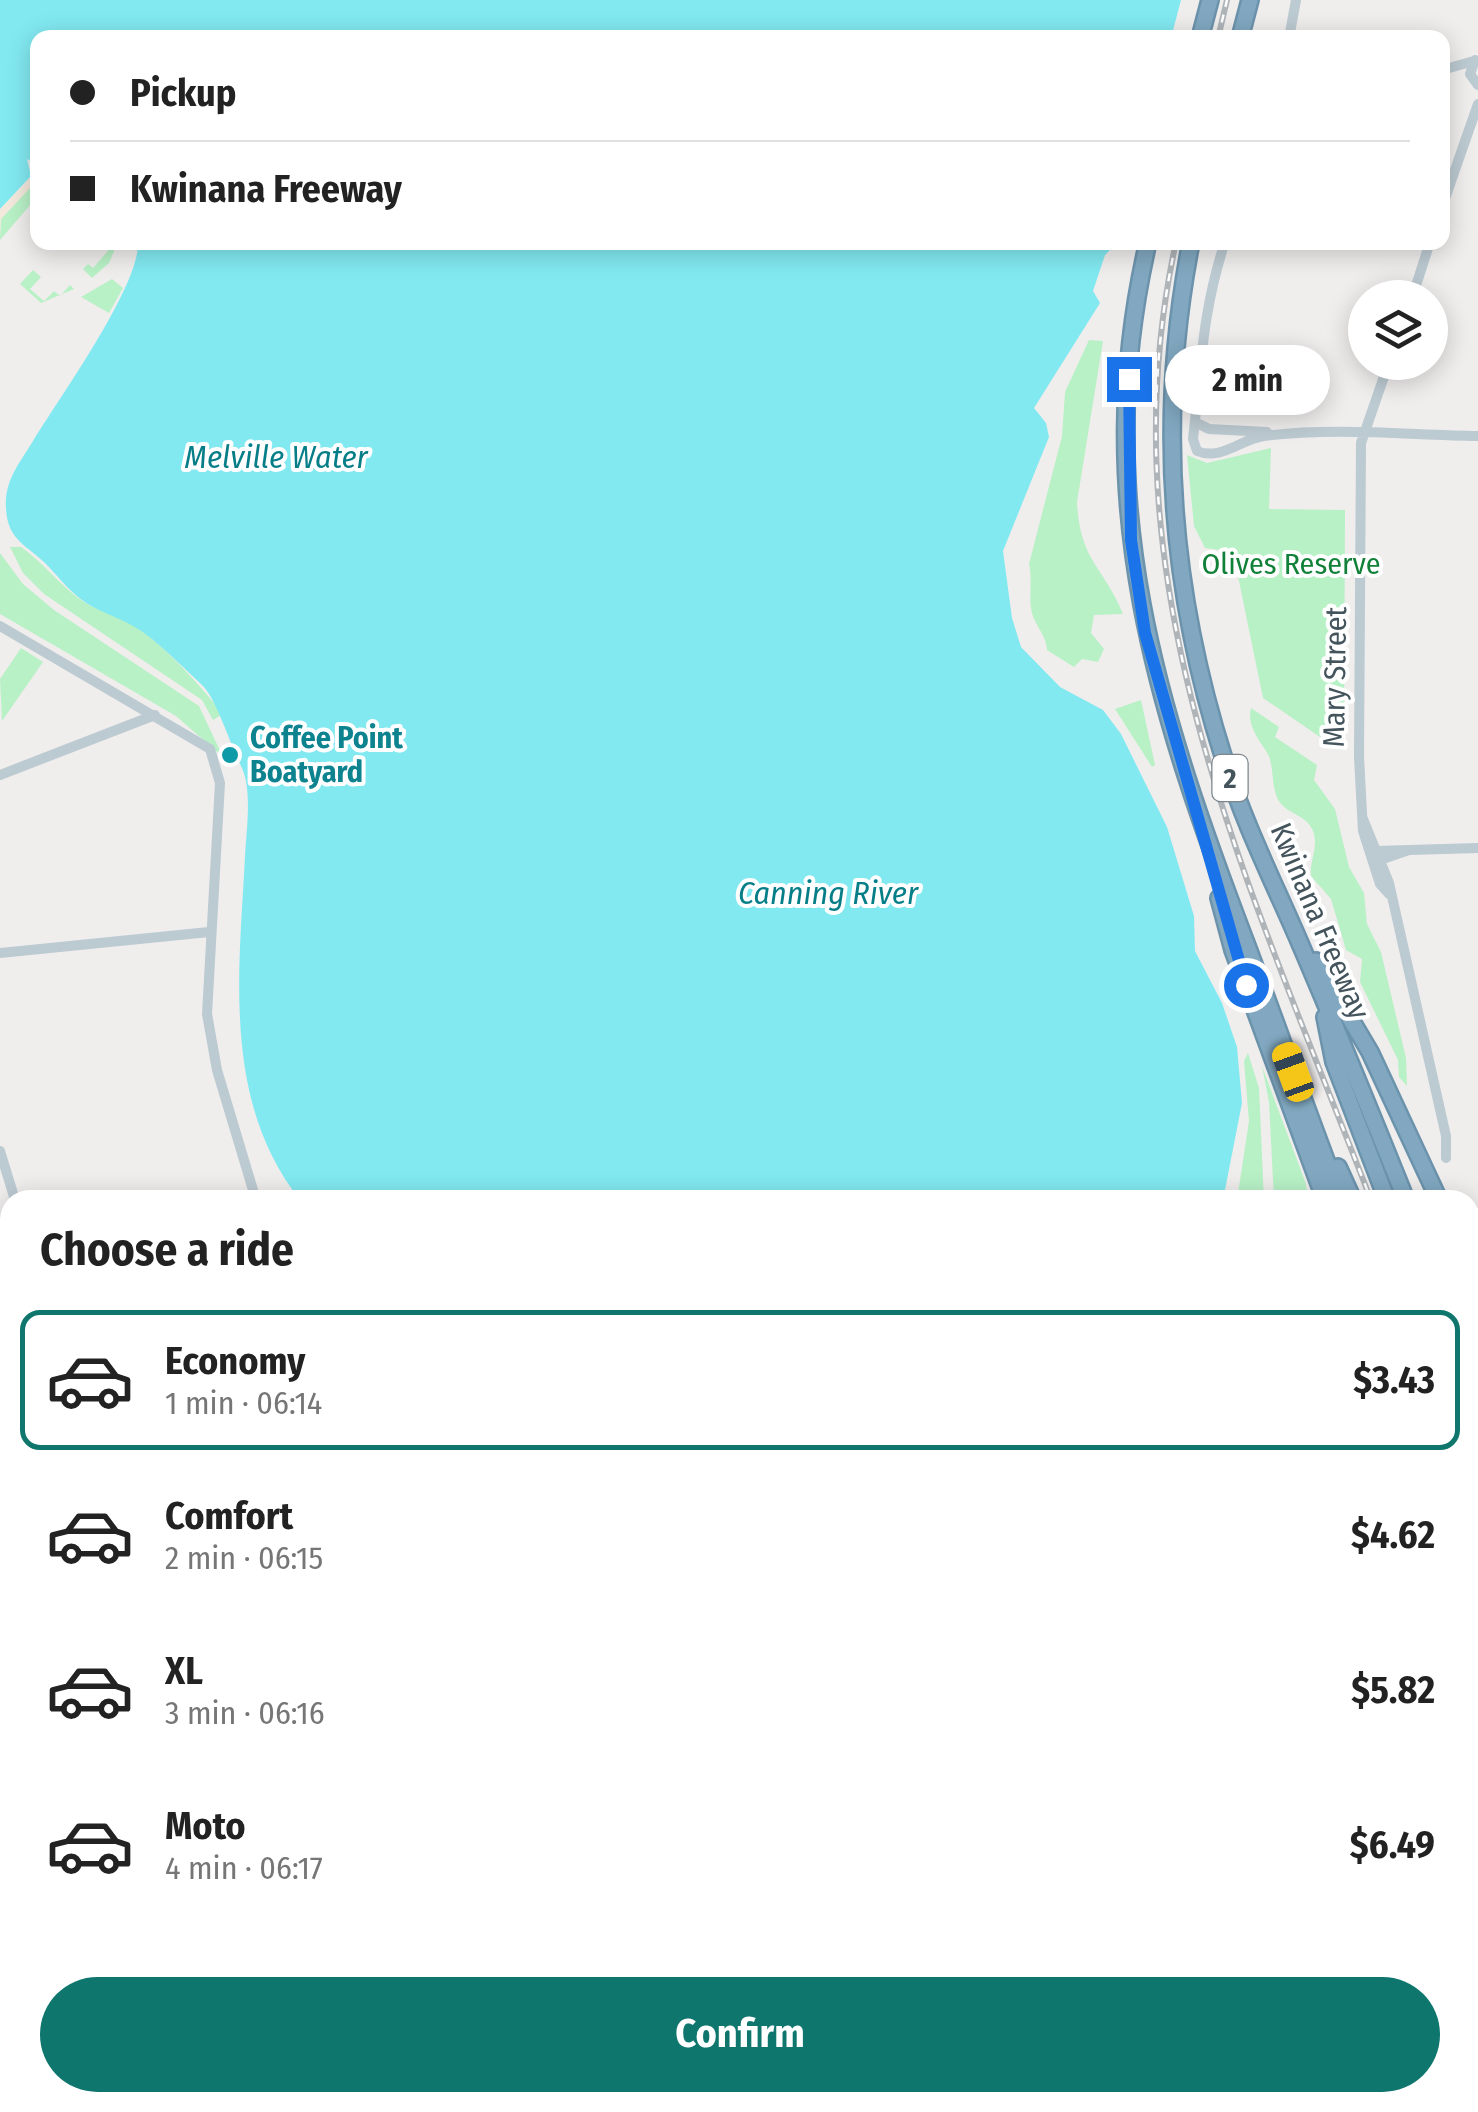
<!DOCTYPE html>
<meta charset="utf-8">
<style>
body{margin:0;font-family:"Fira Sans Condensed",sans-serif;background:#f6f6f6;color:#222;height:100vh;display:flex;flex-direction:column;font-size:38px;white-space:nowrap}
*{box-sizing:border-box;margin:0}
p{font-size:32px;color:#767676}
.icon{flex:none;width:55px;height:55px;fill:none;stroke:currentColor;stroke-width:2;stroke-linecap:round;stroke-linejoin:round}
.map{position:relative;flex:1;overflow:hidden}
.panel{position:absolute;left:0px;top:1190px;width:1480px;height:922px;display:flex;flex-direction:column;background:#fff;border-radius:30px 30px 0 0;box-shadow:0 5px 25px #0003}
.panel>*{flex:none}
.banner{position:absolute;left:30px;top:30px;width:1420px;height:220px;border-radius:20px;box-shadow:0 5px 25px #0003;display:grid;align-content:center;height:220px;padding:0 40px;background:#fff}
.buttons{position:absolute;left:1348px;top:280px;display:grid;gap:20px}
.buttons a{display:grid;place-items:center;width:100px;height:100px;border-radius:50%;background:#fff;box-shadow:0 5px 25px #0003;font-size:50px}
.end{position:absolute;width:45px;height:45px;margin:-22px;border:12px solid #1a73e8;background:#fff;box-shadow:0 0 0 5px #fff}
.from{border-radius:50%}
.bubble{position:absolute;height:70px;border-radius:35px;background:#fff;box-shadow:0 5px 25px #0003;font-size:32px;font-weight:700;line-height:70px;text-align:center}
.car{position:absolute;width:30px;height:60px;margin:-30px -15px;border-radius:12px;box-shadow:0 0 8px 2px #0007;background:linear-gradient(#f5c518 24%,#345 0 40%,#f5c518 0 76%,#345 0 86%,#f5c518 0)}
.banner b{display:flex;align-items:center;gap:35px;height:95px;font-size:38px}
.banner b+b{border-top:2px solid #e0e0e0}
.banner i{width:25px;height:25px;background:#222}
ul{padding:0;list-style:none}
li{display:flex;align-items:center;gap:30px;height:140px;margin:0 20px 15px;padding:0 20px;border:5px solid transparent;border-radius:20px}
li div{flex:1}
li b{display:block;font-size:38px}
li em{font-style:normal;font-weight:700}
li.active{border-color:#0f766e}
li>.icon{width:90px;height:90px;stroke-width:1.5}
h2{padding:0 40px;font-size:45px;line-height:120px}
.primary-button{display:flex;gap:20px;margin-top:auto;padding:20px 40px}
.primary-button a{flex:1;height:115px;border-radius:60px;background:#0f766e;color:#fff;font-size:40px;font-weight:700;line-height:115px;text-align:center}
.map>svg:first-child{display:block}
.commercial{fill:#fdf2e4}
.green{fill:#b8f1c6}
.sand{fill:#f3e8dc}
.water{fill:#82e9f1}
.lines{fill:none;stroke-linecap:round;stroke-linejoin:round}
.highway-casing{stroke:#6c93ac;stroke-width:20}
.minor{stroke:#bccad1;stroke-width:10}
.major{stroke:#abc2ce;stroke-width:14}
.highway{stroke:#81a8c0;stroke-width:15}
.rail-casing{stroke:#afb4b8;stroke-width:6}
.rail{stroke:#fff;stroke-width:2.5;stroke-dasharray:8;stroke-linecap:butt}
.highway-bridge-casing{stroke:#6c93ac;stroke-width:20;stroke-linecap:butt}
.highway-bridge{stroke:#81a8c0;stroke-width:15}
.route{stroke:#1a73e8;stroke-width:12}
.culture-dot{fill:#0f9aa8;stroke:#fff;stroke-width:4}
.labels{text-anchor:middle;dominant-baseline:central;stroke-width:8;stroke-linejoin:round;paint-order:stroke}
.shield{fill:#fff;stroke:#7c878d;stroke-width:2.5}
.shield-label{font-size:28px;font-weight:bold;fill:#44545c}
.park-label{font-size:30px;fill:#118139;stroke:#fff}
.street-label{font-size:30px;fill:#44545c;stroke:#fff}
.culture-label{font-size:30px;font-weight:bold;fill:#0d838f;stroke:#fff;text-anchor:start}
.water-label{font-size:32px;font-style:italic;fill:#067e88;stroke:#fff}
</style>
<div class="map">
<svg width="1478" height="2112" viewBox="0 0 1478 2112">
<rect width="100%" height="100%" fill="#f0eded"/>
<path class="commercial" d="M10 1988V2102L306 2103 289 2112H9L0 2097V1994Z"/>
<path class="green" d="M37 176V197L0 240 1 219Z
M100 243 117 244 109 263 92 278 83 269 88 264 93 268 108 251Z
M33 270 41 277 30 289 44 301 54 291 60 296 70 285 74 289 41 303 20 284Z
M112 279 123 288 109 313 81 297Z
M1089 340 1103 341 1077 502C1080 562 1103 565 1123 614L1094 615 1091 633 1104 649 1098 662 1082 659 1074 667 1047 650C1046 634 1036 628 1032 613 1028 596 1033 581 1029 564L1062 436 1065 392Z
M1271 448 1269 509 1345 510 1344 748 1339 750 1263 698 1233 552 1205 548 1194 526 1187 455 1207 463Z
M10 547H21C47 565 65 593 93 607 100 611 108 611 115 614 156 634 196 681 223 714L213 720 202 700 44 594 23 573Z
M0 553 23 584 54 610 199 706 223 757 176 716 0 614Z
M21 648 43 662 2 721 0 679Z
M1141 700 1155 765 1152 767 1115 709Z
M1251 708 1279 727 1275 737 1317 765 1314 780 1335 809 1349 867 1364 893 1367 924 1381 952 1406 1058 1407 1086 1399 1077 1398 1060 1360 982 1362 959 1346 950 1331 899 1311 876C1309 861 1320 844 1312 829 1306 816 1290 814 1281 804 1269 789 1276 765 1266 751 1257 737 1247 725 1251 708Z
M1248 1053 1259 1088 1264 1200H1237L1249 1121 1244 1061Z
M1262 1066 1306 1184 1308 1200H1274L1269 1102Z
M1472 1591 1478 1613V1761L1470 1746Z"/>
<path class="sand" d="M30 172 33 185 1 219 0 228V209L31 177Z"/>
<path class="water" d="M0 0H1181L1171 38H38L37 164 27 159 31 176 0 209Z
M138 243H1117L1105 255 1093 291 1100 303 1034 408 1046 423 1049 437 1003 551 1012 618 1021 647 1060 687 1103 710 1121 734 1167 827 1194 916 1195 951 1222 1003 1237 1047 1242 1103 1223 1200H300C222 1101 239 973 245 857 246 832 253 789 241 766 232 748 215 696 202 685 186 670 169 653 152 639 132 622 114 618 93 607 74 597 62 581 48 566 28 545 8 542 6 509 4 481 19 464 33 441 60 397 139 287 138 243Z
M1470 1871 1478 1887V2112H761L764 2102H1470Z"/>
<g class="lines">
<defs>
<path id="highway" d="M1200 38 1210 0
M1240 38 1250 0
M1148 242C1088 501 1158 713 1249 951 1280 1034 1309 1117 1341 1200
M1191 242C1157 416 1170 590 1224 759 1243 821 1273 881 1299 941 1336 1027 1371 1113 1406 1200
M1219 898 1233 950 1325 1200
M1316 961 1370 1052 1439 1200
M1325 1017 1334 1062 1387 1200
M1338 1167 1353 1200
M1470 1261 1478 1275
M1470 1357 1478 1363
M1470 1376 1478 1398
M1470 1514 1478 1507
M1470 1540 1478 1562
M1470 1773 1478 1787
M320 2112 336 2102
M358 2112 374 2102"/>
</defs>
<use href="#highway" class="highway-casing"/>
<path class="minor" d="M1289 38 1296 0
M1475 60 1470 74 1478 85
M1442 70 1474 61
M1442 207 1478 104
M1225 242C1202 311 1201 369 1193 439L1197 451C1221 461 1241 439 1264 436 1334 427 1408 435 1478 436
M1412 298 1430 242
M1195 422 1209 429 1267 432
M0 626 210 749 220 783 207 1014 217 1070 256 1200
M0 775 155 715
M1363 819 1389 883 1446 1136V1158
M1375 851 1478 848
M1377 861 1409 850
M1389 894 1380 884 1363 831 1359 757 1361 443 1389 362
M0 953 209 932
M0 1151 15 1200
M0 1229 10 1228
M0 1529 10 1530
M0 1959 10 1961
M111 2102 116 2112
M538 2102 543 2112
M692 2102 695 2112
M431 2112 432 2102"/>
<path class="major" d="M0 1684 10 1685"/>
<use href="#highway" class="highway"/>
<defs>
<path id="rail" d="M1218 38 1227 0
M1176 242C1101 586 1251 888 1371 1200
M1470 1458 1478 1479
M1470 1481 1478 1502"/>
</defs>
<use href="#rail" class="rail-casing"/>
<use href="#rail" class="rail"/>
<defs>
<path id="highway-bridge" d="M1470 1566 1478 1558"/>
</defs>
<use href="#highway-bridge" class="highway-bridge-casing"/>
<use href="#highway-bridge" class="highway-bridge"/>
</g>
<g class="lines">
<path class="route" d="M1129 379 1131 540 1145 633 1246 985"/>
</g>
<circle class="culture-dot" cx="230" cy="755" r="10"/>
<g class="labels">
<rect class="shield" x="1212.5" y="755" width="35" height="46" rx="8"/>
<g class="shield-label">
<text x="1230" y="778">2</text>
</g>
<g class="park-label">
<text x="1291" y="564">Olives Reserve</text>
</g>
<g class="street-label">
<text transform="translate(1335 677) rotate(-89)">Mary Street</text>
<text transform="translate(1320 921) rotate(67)">Kwinana Freeway</text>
</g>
<g class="culture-label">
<text x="250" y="738">Coffee Point<tspan x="250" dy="34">Boatyard</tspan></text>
</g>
<g class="water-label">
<text x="276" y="457">Melville Water</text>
<text x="828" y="893">Canning River</text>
</g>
</g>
</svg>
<div class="buttons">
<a><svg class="icon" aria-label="layers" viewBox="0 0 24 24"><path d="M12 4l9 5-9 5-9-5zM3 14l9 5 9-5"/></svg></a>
</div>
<i class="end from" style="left:1246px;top:985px"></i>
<i class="end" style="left:1129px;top:379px"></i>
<div class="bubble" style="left:1165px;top:345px;width:165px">2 min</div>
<i class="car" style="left:1293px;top:1072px;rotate:340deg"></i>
<div class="banner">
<b><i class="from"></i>Pickup</b>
<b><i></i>Kwinana Freeway</b>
</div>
<section class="panel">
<h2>Choose a ride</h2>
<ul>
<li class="active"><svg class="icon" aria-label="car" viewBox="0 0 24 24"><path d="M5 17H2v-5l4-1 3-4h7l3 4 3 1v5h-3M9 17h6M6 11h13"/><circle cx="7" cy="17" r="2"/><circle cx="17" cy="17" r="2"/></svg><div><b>Economy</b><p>1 min · 06:14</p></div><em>$3.43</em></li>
<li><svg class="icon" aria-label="car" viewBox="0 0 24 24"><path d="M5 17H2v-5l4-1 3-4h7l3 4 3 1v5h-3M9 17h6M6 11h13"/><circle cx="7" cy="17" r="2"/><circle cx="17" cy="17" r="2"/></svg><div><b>Comfort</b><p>2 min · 06:15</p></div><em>$4.62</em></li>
<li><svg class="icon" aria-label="car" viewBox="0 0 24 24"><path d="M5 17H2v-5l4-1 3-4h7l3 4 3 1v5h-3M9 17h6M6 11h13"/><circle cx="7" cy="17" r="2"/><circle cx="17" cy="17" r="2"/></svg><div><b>XL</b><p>3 min · 06:16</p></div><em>$5.82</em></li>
<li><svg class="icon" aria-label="car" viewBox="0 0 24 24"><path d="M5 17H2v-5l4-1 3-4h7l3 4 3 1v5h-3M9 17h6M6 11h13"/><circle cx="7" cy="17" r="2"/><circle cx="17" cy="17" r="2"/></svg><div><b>Moto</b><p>4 min · 06:17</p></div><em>$6.49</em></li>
</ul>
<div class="primary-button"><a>Confirm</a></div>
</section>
</div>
